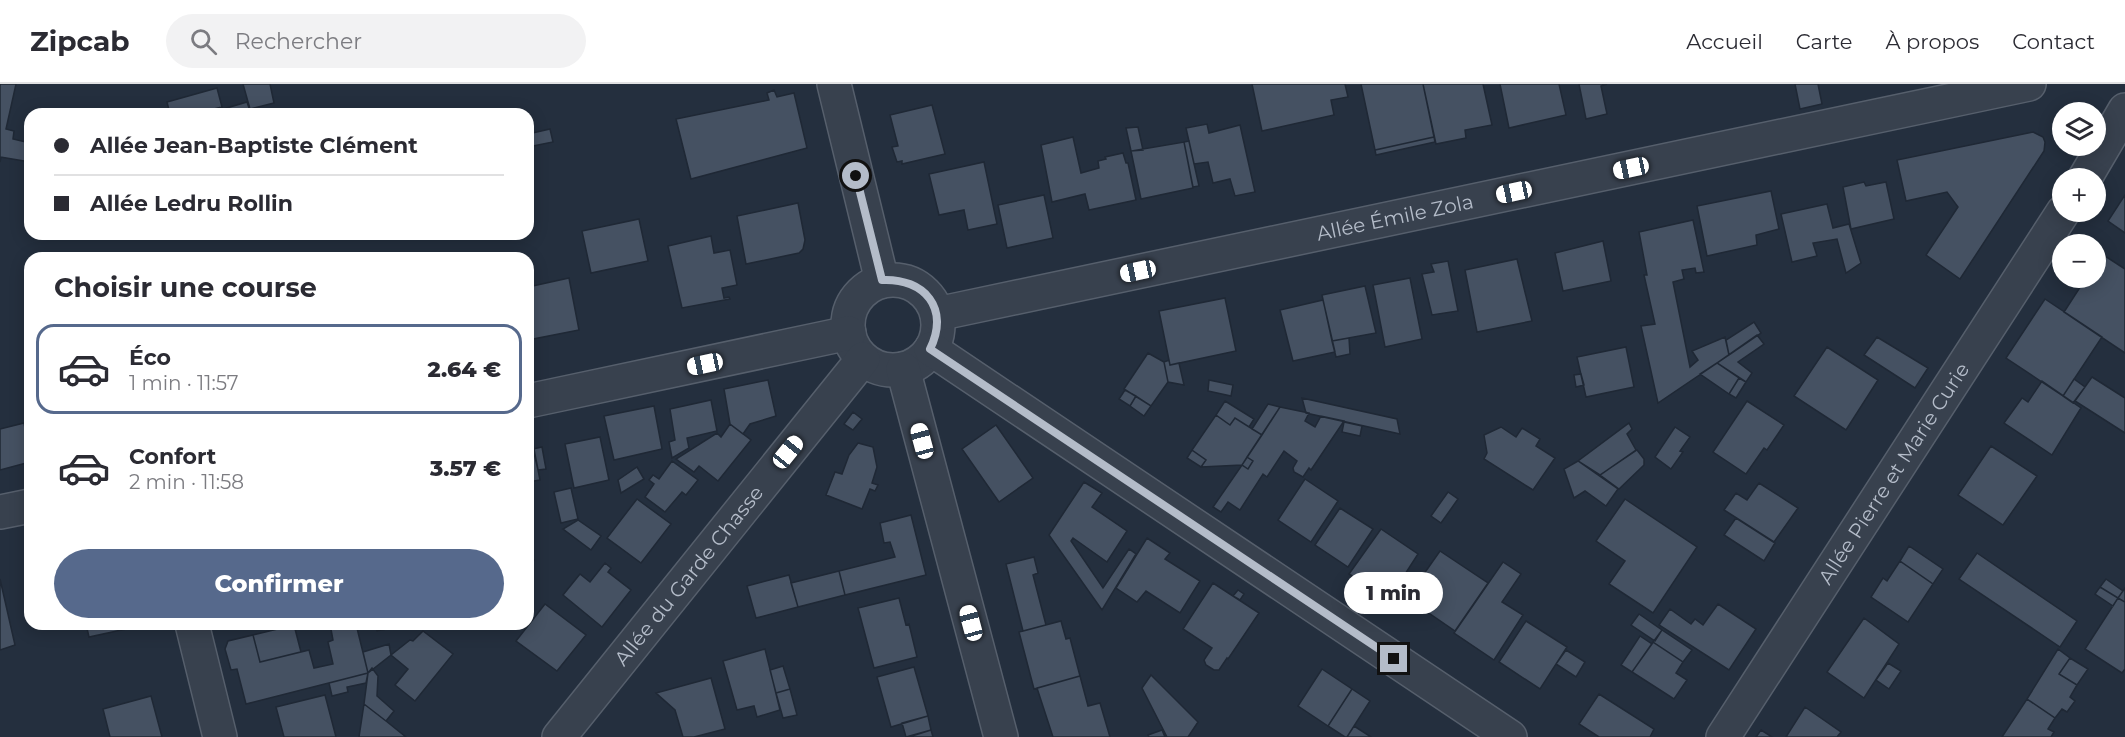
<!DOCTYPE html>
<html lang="fr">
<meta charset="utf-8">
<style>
body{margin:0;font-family:Montserrat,sans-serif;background:#f2f2f3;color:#2b2b33;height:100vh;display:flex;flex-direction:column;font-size:22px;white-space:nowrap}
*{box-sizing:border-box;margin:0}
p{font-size:20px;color:#7c7c81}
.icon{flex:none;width:33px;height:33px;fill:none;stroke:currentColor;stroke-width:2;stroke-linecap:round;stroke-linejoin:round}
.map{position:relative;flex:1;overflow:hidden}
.drawer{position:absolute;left:24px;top:168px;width:510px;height:378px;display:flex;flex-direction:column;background:#fff;border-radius:18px;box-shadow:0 3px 15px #0003}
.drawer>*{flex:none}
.hud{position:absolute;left:24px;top:24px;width:510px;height:132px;border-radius:18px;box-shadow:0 3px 15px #0003;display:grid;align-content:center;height:132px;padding:0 30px;background:#fff}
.tools{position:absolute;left:2052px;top:18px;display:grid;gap:12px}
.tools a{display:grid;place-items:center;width:54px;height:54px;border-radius:50%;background:#fff;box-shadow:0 3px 15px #0003;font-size:30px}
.end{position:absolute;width:27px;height:27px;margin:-14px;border:8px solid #b4bcc9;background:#111;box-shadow:0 0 0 3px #111}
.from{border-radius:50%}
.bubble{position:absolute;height:42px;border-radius:21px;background:#fff;box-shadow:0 3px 15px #0003;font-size:20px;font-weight:800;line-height:42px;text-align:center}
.car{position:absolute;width:18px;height:36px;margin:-18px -9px;border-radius:8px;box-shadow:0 0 4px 2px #0007;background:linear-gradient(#fff 24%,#345 0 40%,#fff 0 76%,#345 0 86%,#fff 0)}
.hud b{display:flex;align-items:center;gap:21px;height:57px;font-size:22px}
.hud b+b{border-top:2px solid #e1e1e2}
.hud i{width:15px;height:15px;background:#2b2b33}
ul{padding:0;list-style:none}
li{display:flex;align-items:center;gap:18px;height:90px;margin:0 12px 9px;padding:0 18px;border:3px solid transparent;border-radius:18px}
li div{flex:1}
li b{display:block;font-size:22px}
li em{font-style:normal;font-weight:800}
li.on{border-color:#56698c}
li>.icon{width:54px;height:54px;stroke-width:1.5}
h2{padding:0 30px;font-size:27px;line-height:72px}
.action{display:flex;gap:12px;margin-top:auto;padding:12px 30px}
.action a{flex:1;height:69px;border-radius:36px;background:#56698c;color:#fff;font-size:24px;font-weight:800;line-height:69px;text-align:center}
header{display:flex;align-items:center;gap:36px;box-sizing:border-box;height:84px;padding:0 30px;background:#fff;border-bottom:2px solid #e1e1e2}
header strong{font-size:28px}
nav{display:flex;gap:33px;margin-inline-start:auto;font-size:21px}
.search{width:420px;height:54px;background:#f2f2f3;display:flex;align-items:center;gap:15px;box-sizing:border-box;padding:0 21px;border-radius:33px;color:#7c7c81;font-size:22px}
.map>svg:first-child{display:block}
.building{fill:#455162;stroke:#1f2835;stroke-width:1.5}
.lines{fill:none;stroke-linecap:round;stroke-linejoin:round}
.minor-casing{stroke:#565f6c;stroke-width:36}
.minor{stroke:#38414e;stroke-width:33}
.route{stroke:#b4bcc9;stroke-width:8}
.labels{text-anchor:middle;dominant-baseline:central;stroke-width:6;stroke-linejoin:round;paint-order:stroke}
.street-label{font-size:20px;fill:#b4bcc9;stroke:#1d2633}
</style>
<header>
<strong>Zipcab</strong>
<div class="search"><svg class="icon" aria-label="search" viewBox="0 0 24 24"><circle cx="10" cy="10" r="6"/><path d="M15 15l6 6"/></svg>Rechercher</div>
<nav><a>Accueil</a><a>Carte</a><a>À propos</a><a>Contact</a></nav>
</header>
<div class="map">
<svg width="2125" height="653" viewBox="0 0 2125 653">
<rect width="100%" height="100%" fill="#242f3e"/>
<path class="building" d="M0 0H16L6 45 14 47 13 55 30 59V78L1 73 0 78Z
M243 0H270L274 19 250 25Z
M1252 0H1345L1348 13 1331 16 1334 31 1262 47Z
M1361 0H1423L1434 53 1375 66Z
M1423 0H1483L1492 41 1465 46 1466 54 1436 60Z
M1500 0H1559L1566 31 1509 44Z
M1579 0H1607L1601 2 1607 30 1586 35Z
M1795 0H1818L1822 20 1800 25Z
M217 4 222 23 195 30H170L167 18Z
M774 6 777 13 794 9 807 64 691 95 676 35 769 16 767 9Z
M247 18 251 30H195L222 23 223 25Z
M932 21 945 70 902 80V77L897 78 892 63 898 62 890 31Z
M1207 40 1209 49 1240 41 1255 108 1235 112 1230 95 1213 99 1208 78 1194 80 1186 44Z
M1138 43 1143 66 1131 67 1126 44Z
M550 45 553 58 528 63V50Z
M2033 48 2043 53 2045 58 2044 67 1960 195 1926 171 1958 123 1947 108 1906 117 1897 76Z
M1073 53 1081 89 1099 84 1098 77 1106 75 1105 73 1123 69 1126 79H1128L1136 116 1089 126 1085 110 1052 118 1041 61Z
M1434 53 1435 58 1376 71 1375 66Z
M1189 57 1199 102 1193 103 1184 58Z
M1184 58 1193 104 1141 115 1131 67Z
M984 78 997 140 968 146 964 126 939 131 929 90Z
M1864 98 1866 102 1886 98 1894 135 1851 145 1843 103Z
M1771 107 1779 145 1756 151 1757 161 1707 172 1697 122Z
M1044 111 1053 154 1007 164 998 121Z
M2125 111V149L2108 137Z
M798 119 805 156 803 165 799 169 746 180 737 132Z
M1827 120 1833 144 1849 140 1861 179 1846 189 1837 155 1813 159 1817 172 1792 178 1781 130Z
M639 135 648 177 591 189 582 147Z
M1693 136 1704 188 1696 189 1695 184 1682 186 1684 195 1673 198 1690 283 1698 276 1692 267 1725 253 1729 271 1658 319 1641 242 1655 240 1644 191H1647L1639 148Z
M711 152 714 169 730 166 737 201 722 204 724 214 729 213 730 215 682 224 668 162Z
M1603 157 1611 197 1563 207 1555 169Z
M2102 170 2125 185V269L2064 228 2086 194H2096V180Z
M1517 175 1532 237 1477 248 1465 186Z
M1448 177 1458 227 1432 231 1422 190 1434 188 1431 180Z
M569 194 579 246 528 256V203Z
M1410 194 1422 255 1385 263 1373 201Z
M1365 202 1376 249 1332 257 1322 211Z
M1225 214 1236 267 1170 281 1159 227Z
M2045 215 2102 253 2063 312 2006 274Z
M1323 216 1335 268 1293 277 1280 226Z
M1754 238 1761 249 1729 271 1726 256Z
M1757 251 1764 260 1738 278 1752 289 1746 298 1717 279Z
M1877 253 1928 284 1915 304 1864 271Z
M1349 254 1350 270 1336 273 1332 257Z
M1626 263 1634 303 1586 313 1577 273Z
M1827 263 1878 296 1846 346 1794 312Z
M1148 269 1164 278 1168 298 1151 322 1124 305Z
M1169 276 1170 281 1179 279 1184 301 1168 298 1164 278Z
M1717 279 1739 294 1729 310 1700 290Z
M1581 290 1584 301 1576 303 1574 291Z
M2092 293 2125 314V349L2075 317Z
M1739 294 1746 298 1736 314 1729 310Z
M2074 295 2085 303 2073 319 2063 312Z
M768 296 776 332 750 340 743 350 730 340 724 305Z
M1209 296 1233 301 1231 312 1208 307Z
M2042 297 2081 324 2052 371 2004 339 2022 314 2028 318Z
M1125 306 1136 312 1130 322 1119 315Z
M1136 312 1151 322 1144 332 1130 322Z
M1302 314 1397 335 1400 350 1306 329Z
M711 316 717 347 687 354 689 364 672 374 669 358 675 356 670 325Z
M1225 317 1254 335 1249 343 1235 334 1230 341 1216 331Z
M1747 317 1784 341 1767 366 1764 364 1746 390 1713 368Z
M1268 320 1280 323 1262 351 1252 345Z
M654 322 662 365 614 376 604 332Z
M1280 323 1309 329 1305 337 1315 343 1321 332 1344 337 1311 386 1309 384 1303 393 1294 388 1293 384 1297 377 1284 367 1267 393 1263 390 1240 426 1228 418 1221 428 1213 423 1242 381 1248 385 1253 377 1247 373Z
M853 328 862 335 853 346 844 340Z
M1216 331 1230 341 1235 334 1262 351 1242 381 1201 383 1206 376 1192 366Z
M1344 338 1362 342 1360 352 1342 348Z
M24 339 30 368V378L0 386V345Z
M1629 339 1632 345 1627 350 1636 366 1600 391 1578 377Z
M730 340 751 356 718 397 699 382 694 388 676 375 717 349 721 353Z
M996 341 1033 394 999 418 962 365Z
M1501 343 1516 353 1522 344 1540 355 1536 362 1555 374 1533 406 1484 375 1487 369 1484 351Z
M1675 343 1690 353 1680 367 1683 368 1671 385 1655 373Z
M600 353 609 396 574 404 565 360Z
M532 355 540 396 528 398V356Z
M858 359 873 363 877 383 872 399 878 401 875 407 870 405 862 425 826 411 835 388 842 390 849 371Z
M1991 362 2037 392 2003 441 1958 411Z
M542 363 546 385 538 386 533 365Z
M1192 366 1206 376 1201 383 1187 374Z
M1637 366 1644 375V381L1619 405 1600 391Z
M1247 373 1253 377 1248 385 1242 381Z
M672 377 698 396 686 411 682 408 665 428 645 413 654 400 649 396 653 391 659 395Z
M1578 377 1618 405 1606 422 1585 407 1574 414 1564 385Z
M637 383 644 395 621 409 618 396Z
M1305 395 1338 417 1311 458 1278 436Z
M1084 398 1102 409 1092 423 1127 447 1107 478 1073 454 1071 457 1103 504 1129 465 1136 470 1102 526 1049 451Z
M1759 399 1798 424 1774 458 1724 426 1736 409 1747 416Z
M571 404 578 435 561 439 554 408Z
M1448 408 1458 415 1441 439 1431 432Z
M637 415 671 440 641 479 607 454Z
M1625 415 1697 463 1653 529 1609 500 1625 477 1596 457Z
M1340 424 1373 445 1348 483 1315 461Z
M911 431 926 491 845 511 839 487 895 473 890 458 884 459 880 439Z
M1736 434 1775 459 1764 477 1724 451Z
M578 436 601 452 591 466 563 445Z
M1381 445 1418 470 1391 512 1369 498 1367 501 1349 490Z
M1147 454 1170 469 1165 475 1200 497 1180 529 1146 507 1137 518 1116 504Z
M1909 462 1943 485 1933 500 1900 477Z
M1440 467 1488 499 1455 547 1407 514Z
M1977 469 2077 537 2060 563 1959 495Z
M528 472 534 476 528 484Z
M1034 473 1038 489 1033 491 1046 541 1023 547 1006 480Z
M1900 477 1933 500 1908 538 1871 513 1883 494 1887 497Z
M1503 478 1521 490 1502 518 1523 531 1494 576 1454 549Z
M605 479 611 484 608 488 631 506 602 543 563 511 580 490 590 498Z
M839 487 845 511 798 523 791 499Z
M789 491 798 523 756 534 747 502Z
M0 495 15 561 0 566Z
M2106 495 2123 507 2118 514 2100 503Z
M1213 499 1259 529 1228 575 1227 574 1219 586H1214L1206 581 1204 576 1212 564 1183 545Z
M2100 503 2118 514 2113 522 2095 510Z
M2125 504V518L2118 514Z
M1238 506 1244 510 1240 516 1233 512Z
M899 514 906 541 909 540 917 573 874 584 858 524Z
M2118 514 2125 518V585L2122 589 2085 565Z
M545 520 586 551 557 587 516 557Z
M1718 520 1756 545 1729 586 1659 541 1670 525 1691 540 1695 535 1703 541Z
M1639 530 1662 546 1655 557 1631 541Z
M1864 534 1899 560 1864 614 1827 588Z
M1061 537 1066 555 1070 554 1080 592 1034 605 1019 548Z
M1526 537 1567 563 1540 605 1499 578Z
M86 540H140V542L89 553Z
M330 540H356L368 589 246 620 237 585 231 586 225 565 228 557 253 551 260 578 309 566 314 584 333 580 328 558 333 556Z
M375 540H412L377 547Z
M294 541 301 568 260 578 253 551Z
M1662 546 1692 566 1683 578 1653 558Z
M423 547 453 570 415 617 395 601 408 585 391 571 410 556 413 557Z
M1640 552 1652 560 1632 588 1621 581Z
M1653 558 1683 578 1676 589 1687 596 1674 615 1632 588Z
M389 560 391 571 368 589 363 568Z
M765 565 780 626 757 633 754 622 737 626 723 577Z
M2058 565 2070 574 2059 590 2077 601 2070 613 2075 617 2067 628 2062 625 2055 634 2027 615Z
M1566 566 1585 578 1576 593 1556 580Z
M2070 574 2088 585 2077 601 2059 590Z
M1888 579 1901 587 1889 605 1876 596Z
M783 582 790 605 776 609 770 586Z
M914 583 928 632 891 643 877 593Z
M372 584 378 592 377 612 394 627 386 637 364 620 368 589Z
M1322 585 1352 605 1328 642 1298 622Z
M368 589 366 599 347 603 348 608 332 612 329 599Z
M1151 591 1198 638 1188 653H1167L1142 604Z
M1080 592 1088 622 1100 619 1110 653H1053L1037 604Z
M711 594 725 645 694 653H683L675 626 656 609Z
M790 605 797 631 783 634 776 609Z
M1352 605 1370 617 1347 653H1345L1328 642Z
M1599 610 1654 645 1650 653H1599L1579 640Z
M325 611 336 653H284L276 623Z
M151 612 162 653H110L103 625Z
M2027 615 2055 634 2048 645 2054 648 2051 653H2002Z
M364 620 386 637 406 653H359Z
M1805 623 1841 648 1837 653H1786Z
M928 632 931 646 906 653 902 639Z
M1354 642 1371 653H1347Z
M931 646 933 653H909Z
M1162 646 1165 653H1149L1148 651Z
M1761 646 1772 653H1756Z"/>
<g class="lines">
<defs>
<g id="minor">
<path d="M834 0 882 197"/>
<path d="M2085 94 2125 26"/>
<circle cx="893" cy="241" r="45"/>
<path id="s1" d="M937 230 2029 0"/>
<path d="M931 265 1510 653"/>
<path d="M903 285 1001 653"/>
<path d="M528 317 849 249"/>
<path d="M0 428 30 422"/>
<path d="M192 540 220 653"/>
<path id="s2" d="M559 653 863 275"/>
<path id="s3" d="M1723 653 2063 128"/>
</g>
</defs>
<use href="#minor" class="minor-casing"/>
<use href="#minor" class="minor"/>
</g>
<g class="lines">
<path class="route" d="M856 92 882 196C925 194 950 225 930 265L1394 575"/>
</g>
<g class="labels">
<g class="street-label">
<text stroke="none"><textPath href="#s1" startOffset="468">Allée Émile Zola</textPath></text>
<text stroke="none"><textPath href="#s3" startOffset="314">Allée Pierre et Marie Curie</textPath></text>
<text stroke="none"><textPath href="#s2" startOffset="207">Allée du Garde Chasse</textPath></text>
</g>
</g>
</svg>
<div class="tools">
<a><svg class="icon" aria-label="layers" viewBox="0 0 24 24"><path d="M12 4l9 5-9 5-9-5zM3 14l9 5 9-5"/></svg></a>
<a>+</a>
<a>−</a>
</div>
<i class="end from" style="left:856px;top:92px"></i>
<i class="end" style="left:1394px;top:575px"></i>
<div class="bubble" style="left:1344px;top:488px;width:99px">1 min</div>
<i class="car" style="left:1631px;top:84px;rotate:258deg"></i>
<i class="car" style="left:1514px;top:108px;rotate:258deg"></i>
<i class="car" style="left:1138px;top:187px;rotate:258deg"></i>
<i class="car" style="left:705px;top:280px;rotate:258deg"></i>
<i class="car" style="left:922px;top:357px;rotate:345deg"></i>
<i class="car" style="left:788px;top:368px;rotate:39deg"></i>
<i class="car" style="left:971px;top:539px;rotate:345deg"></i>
<div class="hud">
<b><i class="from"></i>Allée Jean-Baptiste Clément</b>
<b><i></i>Allée Ledru Rollin</b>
</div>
<section class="drawer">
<h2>Choisir une course</h2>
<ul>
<li class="on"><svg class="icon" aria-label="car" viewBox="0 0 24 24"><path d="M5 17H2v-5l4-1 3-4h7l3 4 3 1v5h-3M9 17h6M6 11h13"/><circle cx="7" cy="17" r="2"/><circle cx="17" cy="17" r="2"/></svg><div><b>Éco</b><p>1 min · 11:57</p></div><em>2.64 €</em></li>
<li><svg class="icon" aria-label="car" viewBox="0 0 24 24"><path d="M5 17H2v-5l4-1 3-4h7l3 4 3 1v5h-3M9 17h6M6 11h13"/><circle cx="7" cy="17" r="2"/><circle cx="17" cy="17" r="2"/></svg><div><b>Confort</b><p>2 min · 11:58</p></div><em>3.57 €</em></li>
</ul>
<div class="action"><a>Confirmer</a></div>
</section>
</div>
